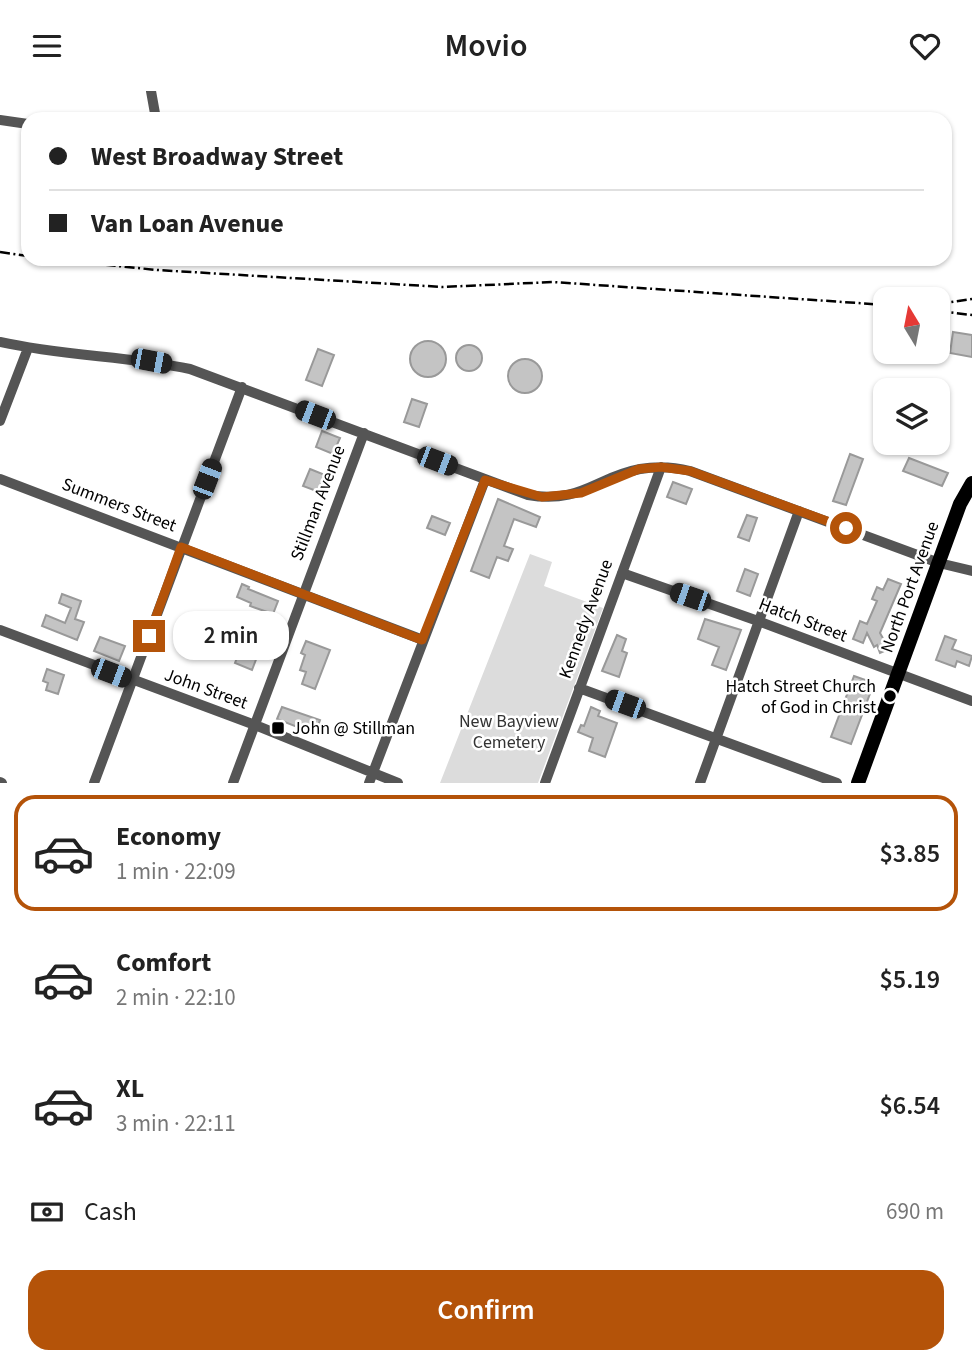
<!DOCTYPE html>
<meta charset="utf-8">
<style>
body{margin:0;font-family:"Source Sans 3",sans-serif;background:#f2f2f2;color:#222;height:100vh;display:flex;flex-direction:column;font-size:26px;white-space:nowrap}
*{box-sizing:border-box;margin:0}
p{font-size:23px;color:#767676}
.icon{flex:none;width:38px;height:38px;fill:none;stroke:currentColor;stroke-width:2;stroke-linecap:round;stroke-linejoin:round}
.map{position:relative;height:692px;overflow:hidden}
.drawer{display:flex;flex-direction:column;background:#fff;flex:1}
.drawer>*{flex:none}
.guide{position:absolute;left:21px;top:21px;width:931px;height:154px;border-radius:21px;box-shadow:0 2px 5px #0004;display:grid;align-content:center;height:154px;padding:0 28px;background:#fff}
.needle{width:46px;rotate:350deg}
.fabs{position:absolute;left:873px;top:196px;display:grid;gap:14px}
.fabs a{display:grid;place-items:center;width:77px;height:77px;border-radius:14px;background:#fff;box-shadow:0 2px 5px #0004;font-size:35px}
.end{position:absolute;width:32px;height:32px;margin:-16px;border:9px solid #b45309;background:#fff;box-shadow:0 0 0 4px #fff}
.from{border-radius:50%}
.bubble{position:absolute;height:49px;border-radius:21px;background:#fff;box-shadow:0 2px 5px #0004;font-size:23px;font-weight:600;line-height:49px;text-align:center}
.car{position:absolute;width:21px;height:42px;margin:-21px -10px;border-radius:9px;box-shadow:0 0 5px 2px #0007;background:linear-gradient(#222 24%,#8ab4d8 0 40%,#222 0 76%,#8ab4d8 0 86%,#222 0)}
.guide b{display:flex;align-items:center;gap:24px;height:66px;font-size:26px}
.guide b+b{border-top:2px solid #e0e0e0}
.guide i{width:18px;height:18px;background:#222}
ul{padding:12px 0 0;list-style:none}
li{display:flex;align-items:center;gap:21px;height:116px;margin:0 14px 10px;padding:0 14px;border:4px solid transparent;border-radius:21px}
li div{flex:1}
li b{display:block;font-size:26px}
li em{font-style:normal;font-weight:600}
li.on{border-color:#b45309}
li>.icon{width:63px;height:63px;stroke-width:1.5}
.pay{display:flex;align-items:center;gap:18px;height:77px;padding:0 28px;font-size:26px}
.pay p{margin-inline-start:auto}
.cta{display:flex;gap:14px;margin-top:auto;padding:14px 28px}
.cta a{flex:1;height:80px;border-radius:21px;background:#b45309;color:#fff;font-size:28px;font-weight:600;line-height:80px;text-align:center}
header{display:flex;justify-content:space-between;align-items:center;height:91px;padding:0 28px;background:#fff;font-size:32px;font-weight:600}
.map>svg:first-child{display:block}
.green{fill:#dcdcdc}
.building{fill:#c4c4c4;stroke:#999;stroke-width:2}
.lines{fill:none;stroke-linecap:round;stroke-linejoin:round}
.minor{stroke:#555;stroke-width:10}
.major{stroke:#000;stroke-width:14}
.rail{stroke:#000;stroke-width:2.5;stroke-dasharray:10 3.5 2 3.5;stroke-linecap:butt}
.route{stroke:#b45309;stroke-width:9}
.poi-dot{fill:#000;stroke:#fff;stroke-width:2.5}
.labels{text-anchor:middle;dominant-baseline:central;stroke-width:5;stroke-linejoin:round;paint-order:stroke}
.street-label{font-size:18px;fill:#000;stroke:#fff}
.poi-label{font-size:18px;fill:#000;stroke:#fff;text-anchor:end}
.park-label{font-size:18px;fill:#333;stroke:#fff}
</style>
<header><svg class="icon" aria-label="menu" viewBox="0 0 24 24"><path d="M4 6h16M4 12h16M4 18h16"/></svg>Movio<svg class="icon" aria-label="heart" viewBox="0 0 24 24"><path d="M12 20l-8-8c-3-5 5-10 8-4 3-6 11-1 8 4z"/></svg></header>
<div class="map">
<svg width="972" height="692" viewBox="0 0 972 692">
<rect width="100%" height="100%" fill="#fff"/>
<path class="green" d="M530 463 552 471 544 495 603 517 538 692H440Z"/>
<path class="building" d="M953 241 972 244V266L950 262Z
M410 268a18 18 0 1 1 36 0a18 18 0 1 1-36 0Z
M456 267a13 13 0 1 1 26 0a13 13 0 1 1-26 0Z
M318 258 334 264 322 295 306 289Z
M508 285a17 17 0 1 1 34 0a17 17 0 1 1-34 0Z
M412 308 427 313 419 336 404 331Z
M322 340 340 347 333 363 316 356Z
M850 363 863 368 846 414 833 410Z
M909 367 948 382 942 395 903 380Z
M310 378 325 384 319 401 303 395Z
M673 391 692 398 686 413 667 406Z
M498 408 540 426 536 436 514 428 504 455 513 458 508 470 497 466 489 487 471 480Z
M747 424 757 427 749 450 738 446Z
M432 425 450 432 445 444 427 437Z
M745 478 758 483 750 505 737 500Z
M888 488 901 493 880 542 889 558 880 562 877 554 874 556 867 542 863 552 853 548 860 530 867 533 877 510 872 508 877 496 883 499Z
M242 493 249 496 248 498 278 510 273 523 250 515 251 512 237 506Z
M62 503 81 510 75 528 84 531 77 549 42 535 46 524 65 532 71 517 59 512Z
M705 528 741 539 726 579 712 574 719 556 698 548Z
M248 538 265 545 252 579 235 572Z
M617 544 626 548 622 560 627 562 619 586 602 580Z
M945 545 956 549 952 558 972 565 969 575 957 570 955 576 936 569Z
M100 546 125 555 119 570 94 560Z
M306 550 330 559 315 598 302 593 306 581 300 579 305 564 301 562Z
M47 578 64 584 58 603 46 599 48 592 43 590Z
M854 585 874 592 851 653 831 646Z
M282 616 320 629 315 643 277 628Z
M591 616 600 620 598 625 617 632 605 666 589 660 593 647 578 641 581 634 584 635Z"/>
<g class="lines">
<path class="minor" d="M151 0 156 28
M0 29 28 33
M0 251C62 265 127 265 190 278L528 404C581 413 596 386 640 378 657 375 674 376 690 380L939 472 972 480
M0 330 28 257
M0 388 423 549
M622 482 758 530 972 610
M0 539 255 634 398 692
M579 597 837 692
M0 691 2 692
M94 692 242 296
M233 692 364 342
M369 692 485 389
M545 692 661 376
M700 692 799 420"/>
<path class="major" d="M858 692 960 413 972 392"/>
<path class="rail" d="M0 161 28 165
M49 168 157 179 443 196 553 191 886 214
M938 213 972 208
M938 220 972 224"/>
</g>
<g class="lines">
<path class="route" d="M149 545 181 456 422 549 485 389 542 406 581 402 639 378 661 376 690 380 846 437"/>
</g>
<g class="poi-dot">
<circle cx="890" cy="605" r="7"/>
<rect x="271" y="630" width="14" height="14" rx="3.5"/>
</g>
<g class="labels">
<g class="street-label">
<text transform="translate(318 412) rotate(-69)">Stillman Avenue</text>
<text transform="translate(119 414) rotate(21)">Summers Street</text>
<text transform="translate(910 496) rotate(-70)">North Port Avenue</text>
<text transform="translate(586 528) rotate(-70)">Kennedy Avenue</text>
<text transform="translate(803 529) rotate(21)">Hatch Street</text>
<text transform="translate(206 598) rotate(20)">John Street</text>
</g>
<g class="poi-label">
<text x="876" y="595">Hatch Street Church<tspan x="876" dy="21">of God in Christ</tspan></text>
<text x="292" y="637" text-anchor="start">John @ Stillman</text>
</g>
<g class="park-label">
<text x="509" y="630">New Bayview<tspan x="509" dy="21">Cemetery</tspan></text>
</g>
</g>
</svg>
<div class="fabs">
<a><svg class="needle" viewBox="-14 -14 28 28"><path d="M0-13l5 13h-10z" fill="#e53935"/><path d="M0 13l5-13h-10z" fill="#767676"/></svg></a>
<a><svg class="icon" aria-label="layers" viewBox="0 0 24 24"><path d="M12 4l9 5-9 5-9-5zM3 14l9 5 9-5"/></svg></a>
</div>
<i class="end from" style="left:846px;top:437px"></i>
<i class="end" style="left:149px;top:545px"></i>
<div class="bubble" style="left:173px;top:520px;width:116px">2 min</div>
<i class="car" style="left:151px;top:270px;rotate:101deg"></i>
<i class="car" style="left:315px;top:324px;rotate:291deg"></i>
<i class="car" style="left:437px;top:370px;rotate:111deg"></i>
<i class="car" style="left:207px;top:388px;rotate:21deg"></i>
<i class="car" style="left:690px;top:506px;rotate:289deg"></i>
<i class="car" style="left:111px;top:582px;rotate:111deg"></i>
<i class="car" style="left:625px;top:613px;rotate:290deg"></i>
<div class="guide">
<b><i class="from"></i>West Broadway Street</b>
<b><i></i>Van Loan Avenue</b>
</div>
</div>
<section class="drawer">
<ul>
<li class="on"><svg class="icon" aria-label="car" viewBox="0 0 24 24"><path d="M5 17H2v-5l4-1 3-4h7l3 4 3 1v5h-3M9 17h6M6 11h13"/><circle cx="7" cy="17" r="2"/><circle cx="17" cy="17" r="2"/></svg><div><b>Economy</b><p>1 min · 22:09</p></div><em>$3.85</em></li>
<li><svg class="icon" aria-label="car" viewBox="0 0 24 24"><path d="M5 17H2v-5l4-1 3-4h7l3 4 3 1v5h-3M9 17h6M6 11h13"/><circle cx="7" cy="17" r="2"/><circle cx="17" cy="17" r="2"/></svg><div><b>Comfort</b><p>2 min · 22:10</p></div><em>$5.19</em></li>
<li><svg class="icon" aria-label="car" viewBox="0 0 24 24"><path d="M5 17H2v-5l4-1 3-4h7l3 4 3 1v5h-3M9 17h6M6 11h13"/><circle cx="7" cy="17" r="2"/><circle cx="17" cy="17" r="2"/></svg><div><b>XL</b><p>3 min · 22:11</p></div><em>$6.54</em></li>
</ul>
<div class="pay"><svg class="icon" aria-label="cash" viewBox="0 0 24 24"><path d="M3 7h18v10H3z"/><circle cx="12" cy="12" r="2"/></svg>Cash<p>690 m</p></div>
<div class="cta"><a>Confirm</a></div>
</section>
